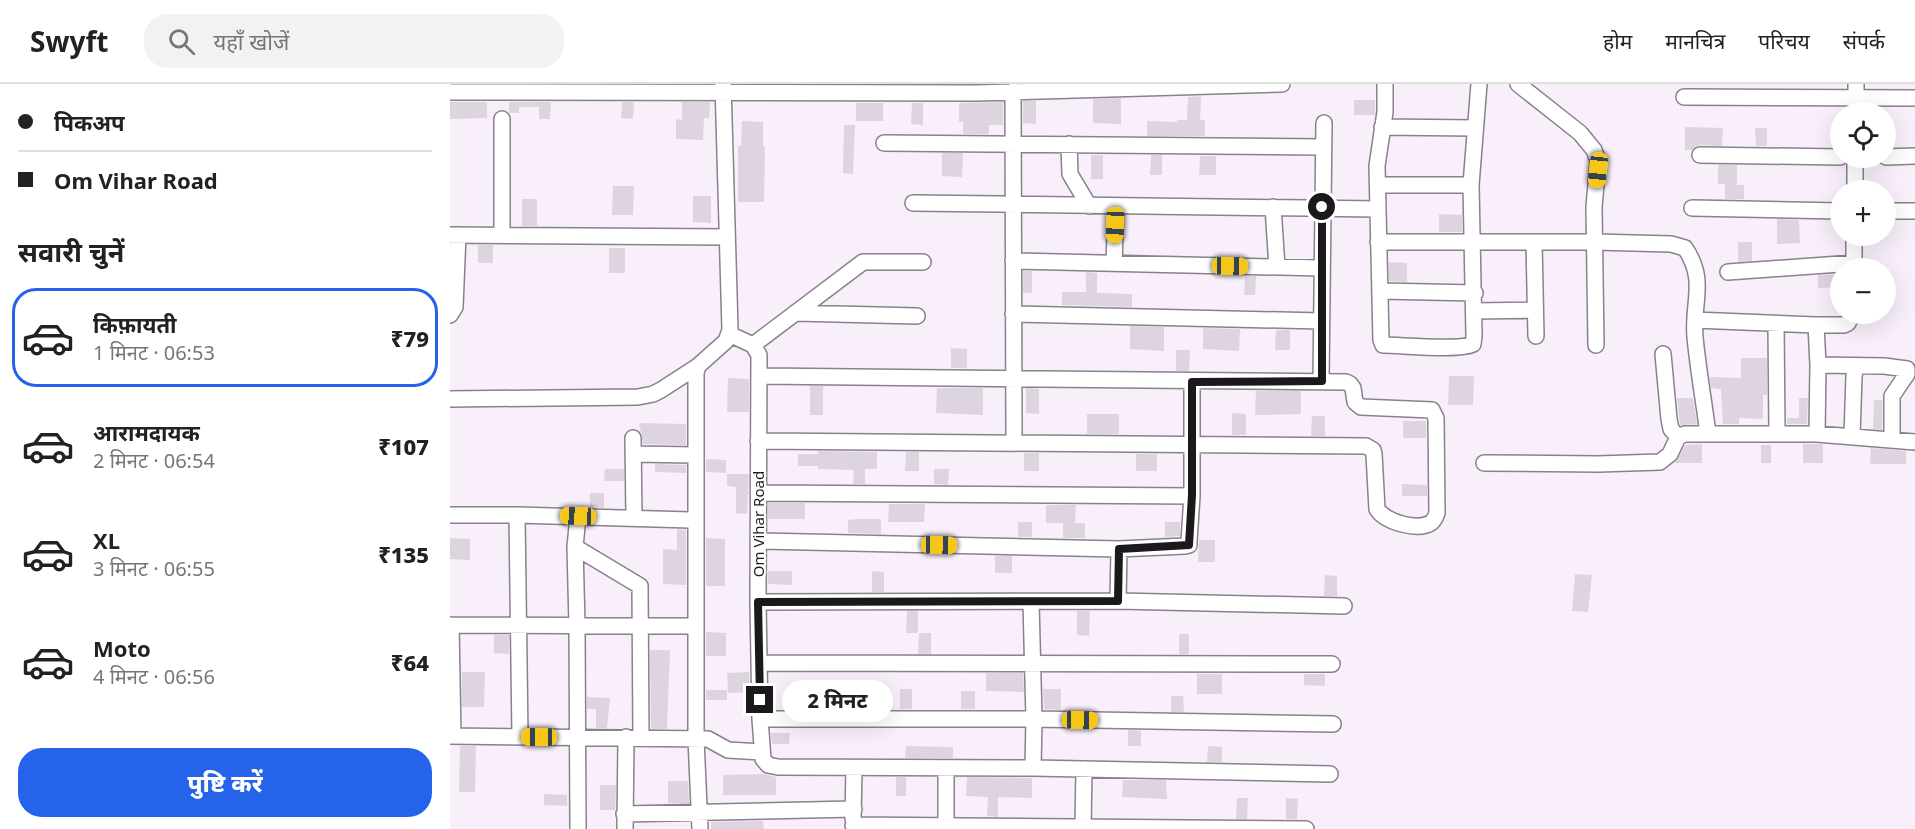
<!DOCTYPE html>
<html lang="hi">
<meta charset="utf-8">
<style>
body{margin:0;font-family:"Noto Sans","Noto Sans Devanagari",sans-serif;background:#f2f2f2;color:#222;height:100vh;display:flex;flex-direction:column;font-size:22px;white-space:nowrap}
*{box-sizing:border-box;margin:0}
p{font-size:20px;color:#767676}
.icon{flex:none;width:33px;height:33px;fill:none;stroke:currentColor;stroke-width:2;stroke-linecap:round;stroke-linejoin:round}
.map{position:relative;flex:1;overflow:hidden}
.details{display:flex;flex-direction:column;background:#fff;width:450px}
.details>*{flex:none}
.top-card{display:grid;align-content:center;height:132px;padding:0 18px;background:#fff}
.buttons{position:absolute;left:1380px;top:18px;display:grid;gap:12px}
.buttons a{display:grid;place-items:center;width:66px;height:66px;border-radius:50%;background:#fff;box-shadow:0 6px 24px #0002;font-size:30px}
.end{position:absolute;width:27px;height:27px;margin:-14px;border:8px solid #1c191d;background:#fff;box-shadow:0 0 0 3px #fff}
.from{border-radius:50%}
.bubble{position:absolute;height:42px;border-radius:21px;background:#fff;box-shadow:0 6px 24px #0002;font-size:20px;font-weight:800;line-height:42px;text-align:center}
.car{position:absolute;width:18px;height:36px;margin:-18px -9px;border-radius:8px;box-shadow:0 0 4px 2px #0007;background:linear-gradient(#f5c518 24%,#345 0 40%,#f5c518 0 76%,#345 0 86%,#f5c518 0)}
.top-card b{display:flex;align-items:center;gap:21px;height:57px;font-size:22px}
.top-card b+b{border-top:2px solid #e0e0e0}
.top-card i{width:15px;height:15px;background:#222}
ul{padding:0;list-style:none}
li{display:flex;align-items:center;gap:18px;height:99px;margin:0 12px 9px;padding:0 6px;border:3px solid transparent;border-radius:24px}
li div{flex:1}
li b{display:block;font-size:22px}
li em{font-style:normal;font-weight:800}
li.active{border-color:#2563eb}
li>.icon{width:54px;height:54px;stroke-width:1.5}
h2{padding:0 18px;font-size:27px;line-height:72px}
.button{display:flex;gap:12px;margin-top:auto;padding:12px 18px}
.button a{flex:1;height:69px;border-radius:24px;background:#2563eb;color:#fff;font-size:24px;font-weight:800;line-height:69px;text-align:center}
header{display:flex;align-items:center;gap:36px;box-sizing:border-box;height:84px;padding:0 30px;background:#fff;border-bottom:2px solid #e0e0e0}
header strong{font-size:28px}
nav{display:flex;gap:33px;margin-inline-start:auto;font-size:21px}
.search{width:420px;height:54px;background:#f2f2f2;display:flex;align-items:center;gap:15px;box-sizing:border-box;padding:0 21px;border-radius:24px;color:#767676;font-size:22px}
main{display:flex;flex:1;min-height:0}
.map>svg:first-child{display:block}
.building{fill:#ddd4e0}
.lines{fill:none;stroke-linecap:round;stroke-linejoin:round}
.minor-casing{stroke:#89818c;stroke-width:18}
.minor{stroke:#fff;stroke-width:15}
.route{stroke:#1c191d;stroke-width:8}
.labels{text-anchor:middle;dominant-baseline:central;stroke-width:4.5;stroke-linejoin:round;paint-order:stroke}
.street-label{font-size:15px;fill:#1c191d;stroke:#fff}
</style>
<header>
<strong>Swyft</strong>
<div class="search"><svg class="icon" aria-label="search" viewBox="0 0 24 24"><circle cx="10" cy="10" r="6"/><path d="M15 15l6 6"/></svg>यहाँ खोजें</div>
<nav><a>होम</a><a>मानचित्र</a><a>परिचय</a><a>संपर्क</a></nav>
</header>
<main>
<section class="details">
<div class="top-card">
<b><i class="from"></i>पिकअप</b>
<b><i></i>Om Vihar Road</b>
</div>
<h2>सवारी चुनें</h2>
<ul>
<li class="active"><svg class="icon" aria-label="car" viewBox="0 0 24 24"><path d="M5 17H2v-5l4-1 3-4h7l3 4 3 1v5h-3M9 17h6M6 11h13"/><circle cx="7" cy="17" r="2"/><circle cx="17" cy="17" r="2"/></svg><div><b>किफ़ायती</b><p>1 मिनट · 06:53</p></div><em>₹79</em></li>
<li><svg class="icon" aria-label="car" viewBox="0 0 24 24"><path d="M5 17H2v-5l4-1 3-4h7l3 4 3 1v5h-3M9 17h6M6 11h13"/><circle cx="7" cy="17" r="2"/><circle cx="17" cy="17" r="2"/></svg><div><b>आरामदायक</b><p>2 मिनट · 06:54</p></div><em>₹107</em></li>
<li><svg class="icon" aria-label="car" viewBox="0 0 24 24"><path d="M5 17H2v-5l4-1 3-4h7l3 4 3 1v5h-3M9 17h6M6 11h13"/><circle cx="7" cy="17" r="2"/><circle cx="17" cy="17" r="2"/></svg><div><b>XL</b><p>3 मिनट · 06:55</p></div><em>₹135</em></li>
<li><svg class="icon" aria-label="car" viewBox="0 0 24 24"><path d="M5 17H2v-5l4-1 3-4h7l3 4 3 1v5h-3M9 17h6M6 11h13"/><circle cx="7" cy="17" r="2"/><circle cx="17" cy="17" r="2"/></svg><div><b>Moto</b><p>4 मिनट · 06:56</p></div><em>₹64</em></li>
</ul>
<div class="button"><a>पुष्टि करें</a></div>
</section>
<div class="map">
<svg width="1465" height="745" viewBox="0 0 1465 745">
<rect width="100%" height="100%" fill="#f8effb"/>
<path class="building" d="M751 12 750 36H755V52H697V37L727 38V36H737L738 13Z
M671 14V40L643 39V15Z
M904 16H925V31H904Z
M573 17H586V40L573 39Z
M0 18H37V34L0 35Z
M59 18H101L100 35H89V23H69V29H59Z
M172 18H184L183 35 171 34Z
M232 18H260L259 34H254L253 56 226 55V35L232 36Z
M553 18V41H539V50H513V38H509V19Z
M406 19H433V37H406Z
M462 19H473V41L461 40Z
M292 37 313 38V62H315L314 118H288V62H291Z
M394 41H405L403 90 393 89Z
M1235 43 1273 44 1272 62 1250 61 1242 66H1235Z
M1305 44H1317V62H1306Z
M492 69H513L512 93 492 92Z
M641 71H653V95H641Z
M701 71H712V91H700Z
M750 72H766V91H749Z
M1268 81H1287V101H1294V115H1275V100H1268Z
M163 102H184L183 131H162Z
M243 112H261V139L243 138Z
M72 115H87V142H72Z
M989 130 1012 131V148H989Z
M1327 135 1349 136 1350 159 1327 160Z
M1288 158H1302V177L1288 178Z
M28 161H43V179H28Z
M159 164H175V189H159Z
M939 178 957 179V198L939 197Z
M573 187H582V209H573Z
M636 188 647 189V209L682 210V223L612 221V208H636Z
M1390 190V203L1368 204V191Z
M795 192H806L805 211H794Z
M680 242 714 243V267L680 265Z
M753 244 790 245 789 267 753 265Z
M826 246H840V266H825Z
M501 264 517 265V284H501Z
M726 266H740L739 287H726Z
M1291 274H1317V311H1313V335L1289 334V340H1273L1271 305 1261 304 1260 293 1291 294Z
M999 292H1024L1023 321H998Z
M278 294 299 295V328H277Z
M360 302H373V331H360Z
M487 304H533V331L486 329Z
M576 304 589 305V330L576 329Z
M806 307H851V330L805 331Z
M1227 314H1243L1247 340 1230 341Z
M1349 314H1358L1357 340H1337V334H1349Z
M1424 316H1432V346L1423 345Z
M782 329 796 330V351H782Z
M637 330H669V350H637Z
M862 332H875V352H861Z
M953 337H976V354H953Z
M189 339 236 340V361L193 360Z
M1252 360V379H1225L1235 361Z
M1353 360H1373V379H1353Z
M1311 361H1321V379H1311Z
M1421 364 1456 367V380H1420Z
M368 367 427 368V385H415V400H403L404 386 368 385V382H348V370H368Z
M456 368H469V387H455Z
M574 369H589V387H574Z
M686 370H707V387H686Z
M256 375 276 376V389L256 388Z
M205 380 236 381V389L205 388Z
M155 385H174V397H154Z
M484 385H499L498 401 484 400Z
M277 390H299L297 430 286 429V403L277 402Z
M952 400 977 401V412H952Z
M140 409H154V424L140 423Z
M318 419H355V435H318Z
M439 420H475L474 438H438Z
M596 421H626L625 439H635V454H613V439H596Z
M409 435H431V450L398 449V436Z
M568 438H582V453H568Z
M715 438H730V452L715 453Z
M227 445 236 446V501L213 500V465L227 466Z
M0 454 20 455V476L0 475Z
M256 454 275 455V502H256Z
M749 456H765V478H748Z
M545 472H562V489H545Z
M318 487H342V501L318 500Z
M422 487 434 488V508H422Z
M1125 490 1142 491 1138 528 1122 527Z
M875 491 887 492V512H874Z
M457 527H468V549H456Z
M627 527H640L639 552 627 551Z
M256 548 276 549V572H256Z
M469 549H481V570H468Z
M729 550H739V570H729Z
M44 551H59V570L44 569Z
M200 566H220L217 645H201Z
M12 588H35L34 623H12Z
M299 588 300 608 278 609 277 589Z
M536 589H573L574 608 536 607Z
M747 590H772V610H747Z
M854 590H875V602L854 601Z
M450 605H462V625H450Z
M593 605H611V626L594 625Z
M256 606H277V616H256Z
M511 607H525V625H511Z
M721 612H733L734 628H721Z
M137 613 160 614 157 644H146V625H137Z
M678 646 691 647V662H678Z
M321 649H340L339 660H322Z
M10 662H26L25 708H9Z
M456 662 503 663V674H455Z
M758 662 772 663V678H757Z
M315 690 326 693V711H273V691Z
M446 693H456V712H446Z
M517 693 582 694V714L548 713V733L537 732 538 713 516 712Z
M673 696H716L717 715 672 713Z
M218 697H238L239 719H218Z
M150 701H166L165 726H150Z
M94 710 117 711V722L94 721Z
M787 714H798L797 735H786Z
M836 714 848 715 847 735H836Z
M313 737 314 745H261V738Z"/>
<g class="lines">
<defs>
<path id="minor" d="M935 0V28L927 82 931 256 933 261C951 261 1010 267 1023 260L1024 252 1021 101 1029 0
M1068 0 1130 49 1144 66 1148 77 1144 123 1146 261
M563 7 564 359
M0 8 526 9 832 0
M1234 13 1465 14
M1406 28V0
M52 35V151
M932 43 1025 44
M434 59 873 63
M619 60 620 90 639 122
M1250 71 1390 73
M1436 73 1465 72
M928 101H1021
M1405 106V74
M463 119 927 125
M823 123 827 183
M1242 124 1390 127
M1436 127H1465
M0 151 276 153
M928 158H1145L1221 160 1235 164C1257 197 1242 217 1245 253 1248 285 1254 318 1258 350
M1084 158 1086 252
M563 177 871 184
M664 179 666 122
M1404 184V152
M1278 188 1404 179
M931 207 1025 209
M1025 227 1085 226
M345 229 467 232
M563 230 871 237
M0 231 5 223 8 151
M1245 236 1366 241
M1326 240 1327 349
M279 250 303 261 309 271 308 518 310 635 313 675 318 681 328 683 583 684 880 690
M303 261 413 178H473
M1213 270 1219 335 1221 345 1228 353
M1368 281 1434 282 1457 285V290L1442 312V356
M248 282 246 289V655L250 745
M871 297 874 39
M0 315 188 313 203 310 211 306 248 282 276 257 280 246 273 0
M1367 350 1368 281 1366 241H1394L1398 239 1402 230
M1402 352 1404 292 1406 283
M183 354 184 434
M308 357 916 362 923 366 924 370 927 425C935 438 969 448 982 438 984 436 986 432 987 429L986 334 982 326 911 323 905 318 903 304 900 300 896 298 309 292
M183 370 245 371
M1034 379 1148 380 1210 378 1220 370 1228 353 1235 350H1367L1465 358
M308 409 742 412
M0 431H67L240 436 245 434
M67 431 70 653
M308 457 669 465 735 462 739 461V457L742 412V298
M125 463 190 502 191 654
M668 517 669 465
M308 518 668 517 894 522
M581 518 584 635 583 684
M0 541 245 542
M1 541 3 652
M309 579 882 580
M310 635H584L883 640
M0 652 258 655 278 666 312 668
M496 684V742
M174 730 404 725
M403 735 404 684
M403 741 856 745
M633 743 634 685
M128 745 127 541 125 463 128 432
M175 745 176 653"/>
</defs>
<use href="#minor" class="minor-casing"/>
<use href="#minor" class="minor"/>
</g>
<g class="lines">
<path class="route" d="M310 616 308 518 668 517 669 465 739 461 742 411V298L872 297V123"/>
</g>
<g class="labels">
<g class="street-label">
<text transform="translate(308 440) rotate(-90)">Om Vihar Road</text>
</g>
</g>
</svg>
<div class="buttons">
<a><svg class="icon" aria-label="locate" viewBox="0 0 24 24"><circle cx="12" cy="12" r="6"/><path d="M12 2v4M12 18v4M2 12h4M18 12h4"/></svg></a>
<a>+</a>
<a>−</a>
</div>
<i class="end from" style="left:872px;top:123px"></i>
<i class="end" style="left:310px;top:616px"></i>
<div class="bubble" style="left:332px;top:596px;width:111px">2 मिनट</div>
<i class="car" style="left:1148px;top:86px;rotate:186deg"></i>
<i class="car" style="left:665px;top:141px;rotate:182deg"></i>
<i class="car" style="left:780px;top:182px;rotate:91deg"></i>
<i class="car" style="left:128px;top:432px;rotate:272deg"></i>
<i class="car" style="left:489px;top:461px;rotate:91deg"></i>
<i class="car" style="left:630px;top:636px;rotate:91deg"></i>
<i class="car" style="left:89px;top:653px;rotate:270deg"></i>
</div>
</main>
